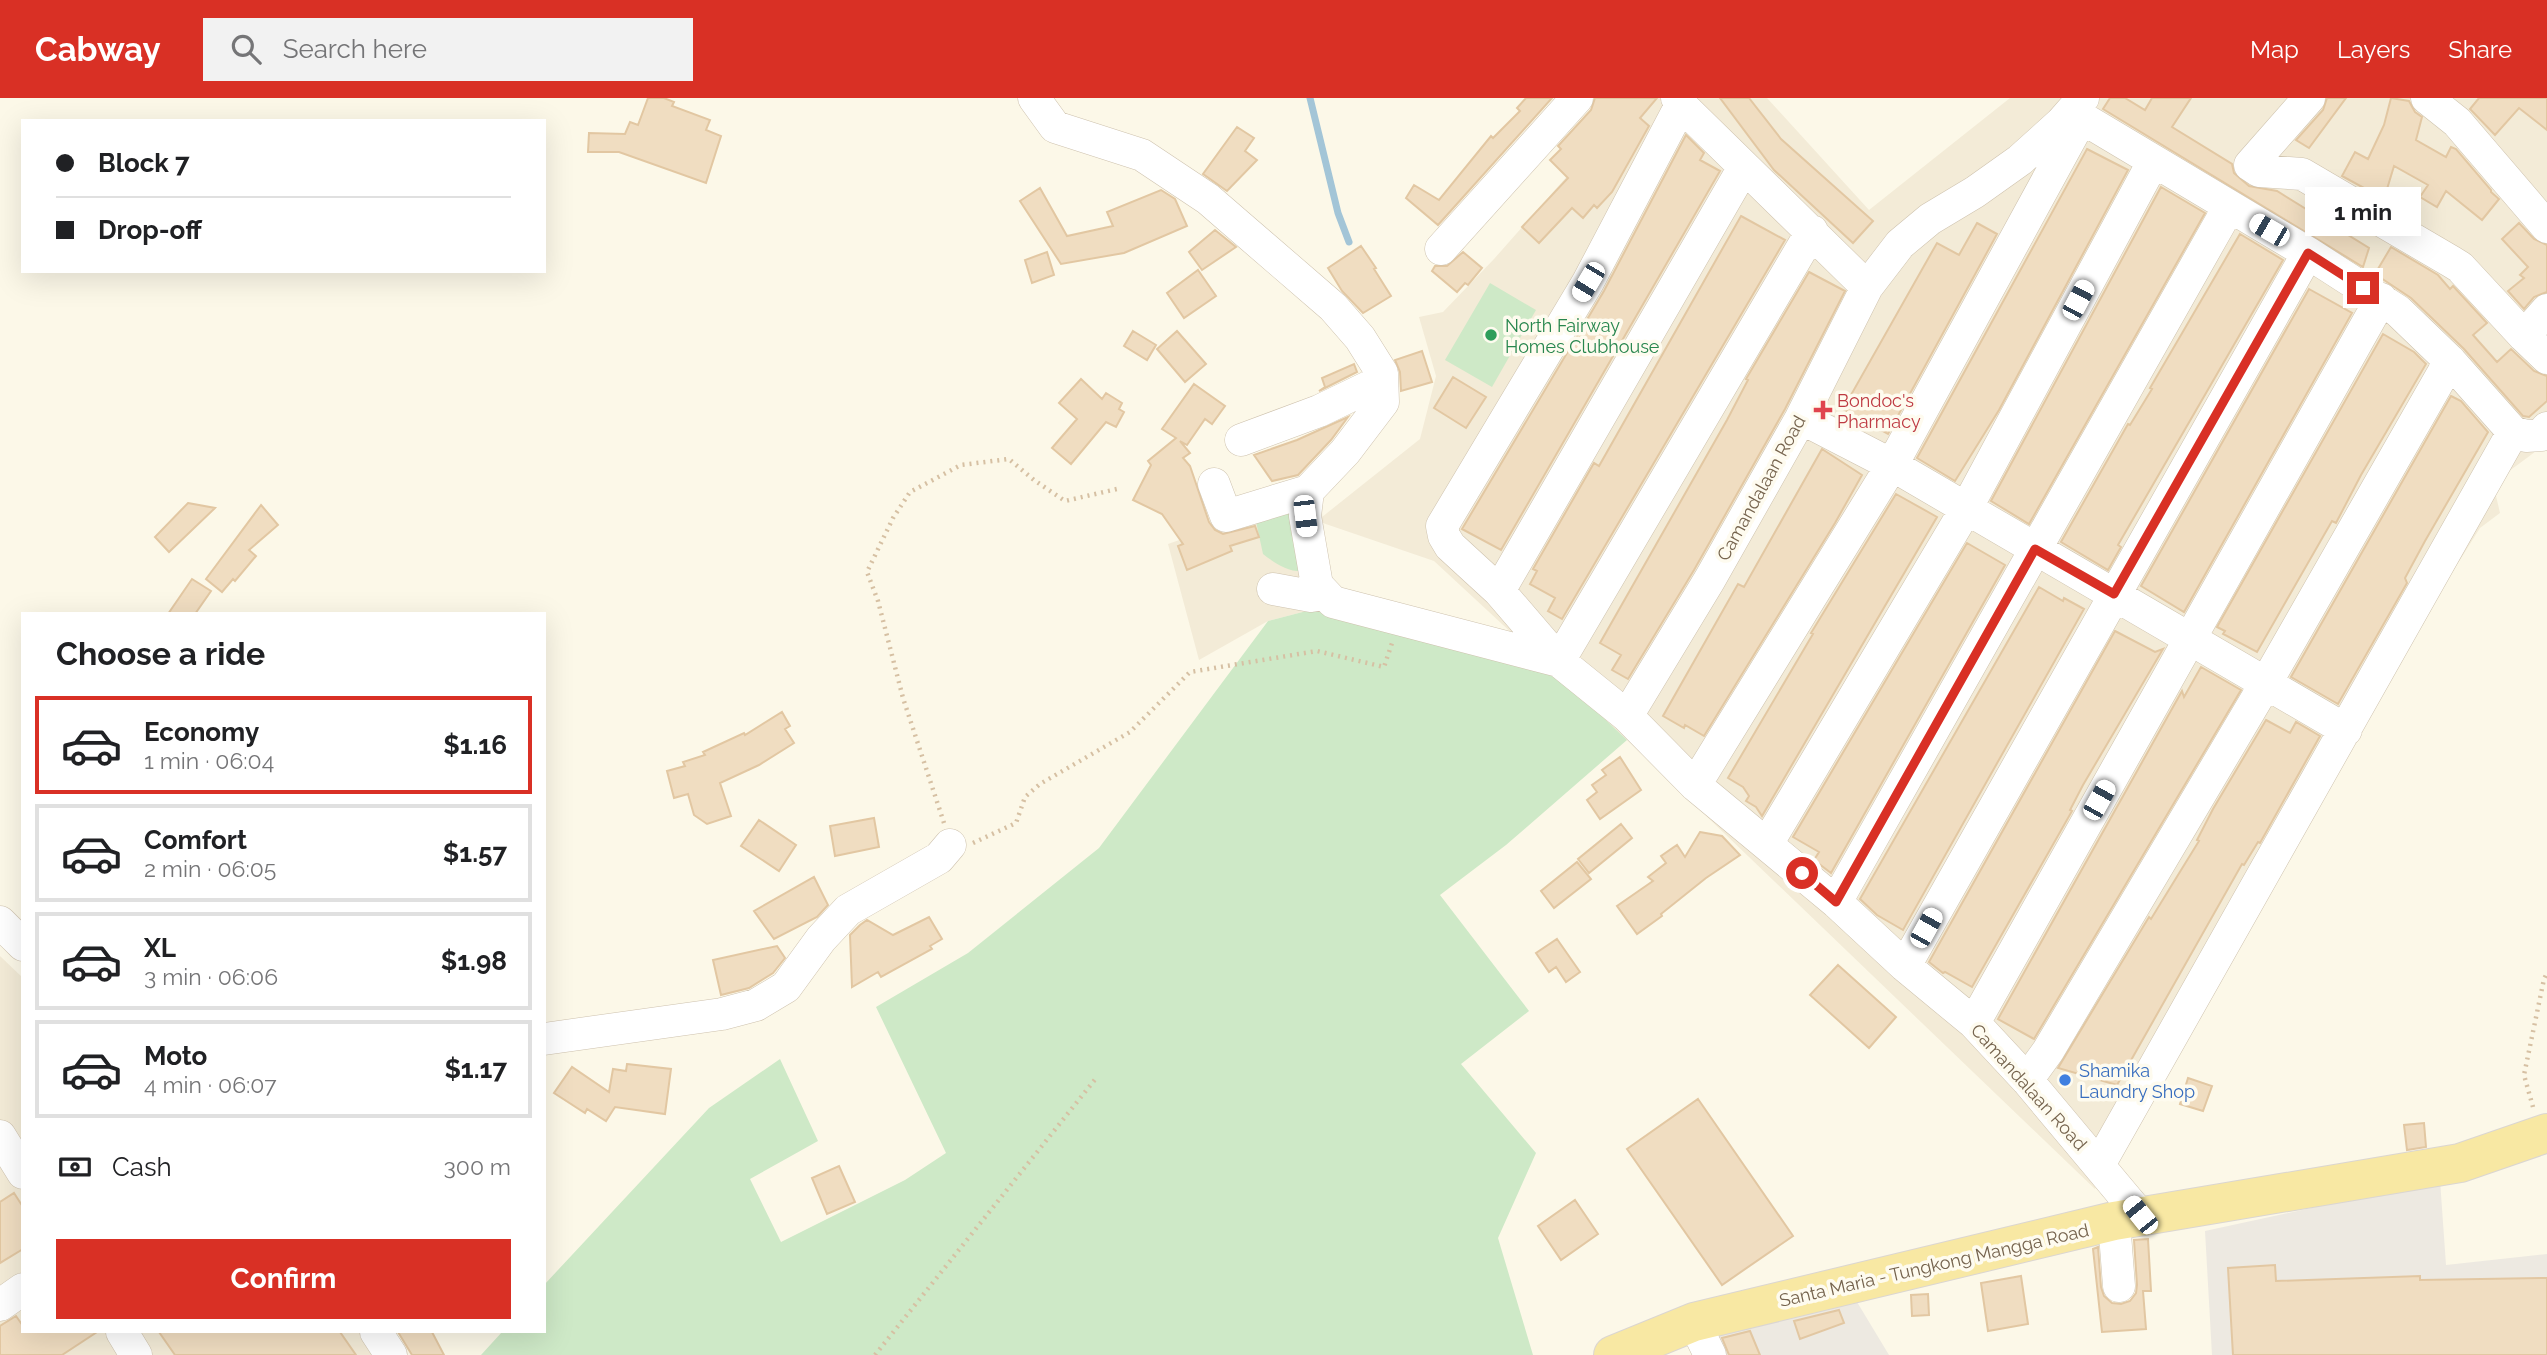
<!DOCTYPE html>
<meta charset="utf-8">
<style>
body{margin:0;font-family:Raleway,sans-serif;background:#f2f2f2;color:#202124;height:100vh;display:flex;flex-direction:column;font-size:26px;white-space:nowrap}
*{box-sizing:border-box;margin:0}
p{font-size:23px;color:#757577}
.icon{flex:none;width:38px;height:38px;fill:none;stroke:currentColor;stroke-width:2;stroke-linecap:round;stroke-linejoin:round}
.map{position:relative;flex:1;overflow:hidden}
.panel{position:absolute;left:21px;top:514px;width:525px;height:721px;display:flex;flex-direction:column;background:#fff;border-radius:0px;box-shadow:0 7px 28px #0002}
.panel>*{flex:none}
.guide{position:absolute;left:21px;top:21px;width:525px;height:154px;border-radius:0px;box-shadow:0 7px 28px #0002;display:grid;align-content:center;height:154px;padding:0 35px;background:#fff}
.end{position:absolute;width:32px;height:32px;margin:-16px;border:9px solid #d93025;background:#fff;box-shadow:0 0 0 4px #fff}
.from{border-radius:50%}
.bubble{position:absolute;height:49px;border-radius:0px;background:#fff;box-shadow:0 7px 28px #0002;font-size:23px;font-weight:700;line-height:49px;text-align:center}
.car{position:absolute;width:21px;height:42px;margin:-21px -10px;border-radius:9px;box-shadow:0 0 5px 2px #0007;background:linear-gradient(#fff 24%,#345 0 40%,#fff 0 76%,#345 0 86%,#fff 0)}
.guide b{display:flex;align-items:center;gap:24px;height:66px;font-size:26px}
.guide b+b{border-top:2px solid #e0e0e0}
.guide i{width:18px;height:18px;background:#202124}
ul{padding:0;list-style:none}
li{display:flex;align-items:center;gap:21px;height:98px;margin:0 14px 10px;padding:0 21px;border:4px solid #e0e0e0;border-radius:0px}
li div{flex:1}
li b{display:block;font-size:26px}
li em{font-style:normal;font-weight:700}
li.selected{border-color:#d93025}
li>.icon{width:63px;height:63px;stroke-width:1.5}
h2{padding:0 35px;font-size:32px;line-height:84px}
.pay{display:flex;align-items:center;gap:18px;height:77px;padding:0 35px;font-size:26px}
.pay p{margin-inline-start:auto}
.button{display:flex;gap:14px;margin-top:auto;padding:14px 35px}
.button a{flex:1;height:80px;border-radius:0px;background:#d93025;color:#fff;font-size:28px;font-weight:700;line-height:80px;text-align:center}
header{display:flex;align-items:center;gap:42px;box-sizing:border-box;height:98px;padding:0 35px;background:#d93025;color:#fff}
header strong{font-size:33px}
nav{display:flex;gap:38px;margin-inline-start:auto;font-size:24px}
.search{width:490px;height:63px;background:#f2f2f2;display:flex;align-items:center;gap:18px;box-sizing:border-box;padding:0 24px;border-radius:0px;color:#757577;font-size:26px}
.map>svg:first-child{display:block}
.residential{fill:#f3ebd7}
.industrial{fill:#ede9e1}
.green{fill:#cee9c7}
.lines{fill:none;stroke-linecap:round;stroke-linejoin:round}
.stream{stroke:#a3c5d7;stroke-width:7}
.building{fill:#f0ddc1;stroke:#e2c7a2;stroke-width:2}
.minor-casing{stroke:#cec2ae;stroke-width:33}
.major-casing{stroke:#dbd6d1;stroke-width:40}
.path{stroke:#d6c0a3;stroke-width:4.5;stroke-dasharray:2 5;stroke-linecap:butt}
.minor{stroke:#fff;stroke-width:32}
.major{stroke:#f8e8a3;stroke-width:38}
.route{stroke:#d93025;stroke-width:9}
.leisure-dot{fill:#2e9e5b;stroke:#fefbef;stroke-width:2.5}
.health-dot{fill:#e0444e;stroke:#fefbef;stroke-width:2.5}
.shop-dot{fill:#3f7fe0;stroke:#fefbef;stroke-width:2.5}
.labels{text-anchor:middle;dominant-baseline:central;stroke-width:7;stroke-linejoin:round;paint-order:stroke}
.leisure-label{font-size:18px;fill:#27864d;stroke:#fefbef;text-anchor:start}
.health-label{font-size:18px;fill:#be3a42;stroke:#fefbef;text-anchor:start}
.street-label{font-size:18px;fill:#75634d;stroke:#fefbef}
.shop-label{font-size:18px;fill:#366cbe;stroke:#fefbef;text-anchor:start}
</style>
<header>
<strong>Cabway</strong>
<div class="search"><svg class="icon" aria-label="search" viewBox="0 0 24 24"><circle cx="10" cy="10" r="6"/><path d="M15 15l6 6"/></svg>Search here</div>
<nav><a>Map</a><a>Layers</a><a>Share</a></nav>
</header>
<div class="map">
<svg width="2547" height="1257" viewBox="0 0 2547 1257">
<rect width="100%" height="100%" fill="#fcf8e8"/>
<path class="residential" d="M1636 0H1767L1869 112 2010 0H2547V345L2493 385 2500 415 2480 430 2401 556 2111 1053 2095 1091 1627 642 1434 463 1317 423 1420 341 1436 278 1419 219 1443 214 1494 161Z
M1293 402 1318 510 1268 523 1199 562 1168 446Z
M0 858 23 880V1234H362L376 1257H0Z"/>
<path class="industrial" d="M2440 1082 2446 1167 2547 1156V1257H2212L2205 1133Z
M1854 1199 1889 1257H1719L1704 1228Z"/>
<path class="green" d="M1490 185 1536 212 1492 289 1445 262Z
M1290 406 1306 473C1289 475 1276 466 1263 456L1255 419Z
M1318 510 1554 573 1627 642 1506 747 1440 797 1529 913 1461 966 1536 1055 1498 1140 1533 1257H481L502 1234H544V1187L709 1010 780 961 818 1043 750 1081 781 1144 905 1082 946 1055 876 909 968 855 1099 750 1268 523Z"/>
<g class="lines">
<path class="stream" d="M1310 0 1338 115 1349 144"/>
</g>
<path class="building" d="M648 0H664L674 4 672 8 710 22 706 32 721 38 706 85 619 54H588L589 35 625 36 630 24 638 27Z
M1526 0H1552L1438 127 1406 100 1414 87 1439 102 1491 38 1493 40 1520 13 1517 10Z
M1595 0H1657L1640 20 1649 28 1612 94 1597 110 1594 107 1583 120 1572 110 1539 145 1522 129 1568 80 1550 62 1561 51 1558 48 1591 12Z
M1720 0H1749L1781 41 1873 123 1853 145 1774 72Z
M2110 0H2125L2145 12 2152 0H2191L2172 29 2232 66 2234 75 2249 88 2277 93 2369 150 2363 169 2103 11Z
M2327 0H2346L2309 50 2296 42 2323 12Z
M2391 0 2409 3 2415 14 2422 19 2416 42 2446 59 2451 49 2456 51 2491 92V94L2499 101 2482 122 2446 93 2437 109 2420 99 2428 87 2394 68 2384 101 2342 78 2355 54 2368 61 2384 27Z
M2479 0H2547V32L2519 10 2495 37 2470 11Z
M1237 29 1254 40 1245 53 1257 62 1227 93 1203 76Z
M1686 37 1704 55 1700 62 1720 73 1501 452 1462 431 1604 193Z
M2087 51 2128 72 1999 312 1955 383 1917 360Z
M2161 89 2205 115 2029 426 1991 403Z
M1040 90 1067 138 1113 128 1107 114 1161 92 1175 101 1187 128 1124 155 1061 166 1020 103Z
M1741 118 1785 142 1562 521 1548 513 1555 500 1530 486 1537 473 1533 471 1594 365 1599 368Z
M1977 125 1997 136 1888 336 1843 311 1937 145 1959 157Z
M2519 125 2534 141 2547 147V194L2534 199 2524 211 2508 193 2524 180 2520 177 2528 169 2502 141Z
M1215 132 1236 149 1202 172 1189 154Z
M2240 136 2283 162 2118 447 2121 449 2108 472 2061 444 2128 326 2130 327 2152 291 2150 290Z
M1361 148 1376 170 1374 171 1391 198 1363 215 1342 193 1328 170Z
M2391 149 2438 177 2450 191 2453 188 2487 225 2473 237 2497 264 2511 251 2534 273 2547 278V303L2529 319 2523 318 2464 251 2411 200 2375 176Z
M1047 154 1054 177 1032 185 1025 162Z
M1463 154 1482 170 1468 187 1465 185 1457 194 1432 173 1435 168H1447Z
M1198 172 1216 198 1184 220 1167 195Z
M1809 174 1845 193 1785 311 1694 472 1628 581 1612 572 1621 557 1600 545 1727 322 1748 282 1746 281Z
M2309 191 2352 215 2184 514 2141 488Z
M1133 233 1156 247 1147 262 1124 248Z
M1177 233 1206 266 1185 284 1157 251Z
M2383 236 2414 254 2426 266 2361 377 2336 425 2332 423 2257 554 2223 536 2225 533 2217 529Z
M1422 253 1432 284 1401 293 1400 274 1395 262Z
M1354 266 1357 274 1319 293 1325 289 1322 280Z
M1453 279 1486 299 1466 330 1434 310Z
M1081 281 1102 301 1106 295 1122 305 1119 311 1124 314 1116 329 1106 324 1071 366 1052 350 1077 321 1059 305Z
M1194 286 1225 308 1212 326 1205 321 1187 347 1180 343 1190 355 1183 360 1190 368 1209 424 1215 432 1223 436 1255 428 1259 439 1230 448 1232 453 1187 472 1178 448 1183 446 1162 416 1133 402 1151 367 1148 363 1176 340 1162 331Z
M2451 298 2461 303 2488 334 2425 443 2405 480 2407 485 2338 606 2291 579Z
M1348 319 1331 342 1298 377 1272 383 1254 357 1297 342Z
M1822 351 1862 377 1835 425 1704 638 1685 627 1684 630 1663 618 1738 486 1744 489Z
M1896 396 1937 419 1762 718 1756 709 1746 703 1749 698 1743 689 1728 680 1813 536 1811 535Z
M188 405 215 410 169 454 155 439Z
M261 407 278 427 249 452 256 458 235 483 233 481 222 494 206 481Z
M1967 445 2005 467 1831 775 1814 762 1819 754 1793 739Z
M192 481 211 493 195 516H168Z
M2039 489 2063 503 2064 500 2084 511 1903 832 1877 817 1860 801Z
M2115 533 2155 554 2163 551 2083 687 2070 712 2072 713 1972 889 1945 874 1943 875 1929 864Z
M2201 569 2241 592 2034 941 1998 921 2182 593 2184 599Z
M782 614 790 628 785 631 794 645 759 667 720 685 731 718 707 726 694 717 688 696 674 700 667 673 685 668 683 664 705 657 703 654 744 635 745 637Z
M2266 622 2290 635 2296 624 2320 638 2260 745 2258 744 2244 767 2242 766 2117 987 2058 970 2149 819 2151 821 2178 777 2199 743 2197 742 2213 711Z
M1620 659 1641 692 1600 721 1587 702 1597 694 1592 687 1606 677 1602 672Z
M874 720 879 749 835 758 830 728Z
M759 722 796 747 779 773 741 748Z
M1621 726 1632 740 1589 775 1578 761Z
M1700 734 1722 738 1740 757 1706 780 1661 816 1662 818 1637 836 1617 808 1653 783 1648 779 1666 765 1661 758 1677 747 1685 759Z
M1577 764 1591 781 1554 810 1541 793Z
M814 779 828 807 817 819 774 841 754 813Z
M929 819 942 841 930 848 932 851 881 879 878 874 852 889 850 837 860 827 867 822 893 837Z
M1557 841 1580 874 1566 884 1556 869 1549 874 1536 855Z
M777 848 785 860 773 875 749 890 721 897 713 862Z
M1838 867 1896 919 1869 950 1810 897Z
M627 966 671 971 665 1016 615 1009 606 1023 587 1011 585 1015 554 995 572 969 609 994 613 971 626 973Z
M2188 980 2212 988 2203 1013 2180 1006Z
M1698 1001 1793 1138 1722 1187 1627 1051Z
M2424 1025 2426 1049 2407 1052 2404 1027Z
M839 1068 855 1104 827 1116 812 1080Z
M14 1095 23 1109V1151L0 1165V1104Z
M1575 1102 1598 1136 1561 1162 1538 1128Z
M2148 1141 2151 1193H2143L2146 1231 2102 1234 2093 1151 2098 1149 2101 1189 2104 1198 2112 1205 2121 1206 2130 1203 2136 1195 2137 1187 2134 1142Z
M2275 1167 2276 1183 2420 1178V1182L2547 1180V1257H2233L2228 1170Z
M2021 1178 2028 1226 1988 1233 1981 1185Z
M1928 1196 1929 1217 1912 1218 1911 1197Z
M1839 1212 1844 1225 1800 1241 1794 1223Z
M16 1218 23 1228V1234H97L62 1257H0V1228Z
M1750 1233 1760 1257H1729L1722 1240Z
M159 1234H340L356 1257H175Z
M398 1234H432L444 1257H412Z"/>
<g class="lines">
<defs>
<path id="minor" d="M1034 0 1055 29 1142 57 1208 101 1333 209 1360 240 1382 275 1383 304 1345 354 1308 393 1305 418 1317 487 1333 504 1559 563
M1677 0 1681 7 1867 189
M2309 0 2250 67 2259 73 2302 76 2452 164 2460 169 2524 238 2547 260
M2427 0 2457 24 2547 129
M1681 7 1588 184 1442 428 1444 438 1450 448 1499 493 1559 563 1627 618 1695 687 1836 804 1905 868 1974 925 2027 982 2140 1117
M2072 14 2308 155 2398 213 2450 263 2513 334 2526 338 2541 337 2547 330
M1441 151 1577 0
M2524 238 2547 212
M1801 320 1892 367 2346 632
M1241 342 1319 313 1381 283
M1214 386 1226 418 1308 393
M1273 491 1311 498 1324 496
M1499 493 1744 69
M1559 563 1812 133
M1627 618 1710 481 1801 320 1867 189 1900 146 1930 121 1975 94 2020 62 2061 25 2083 0
M1695 687 1892 367 2081 21
M1767 746 1966 411 2153 64
M1836 804 2229 109
M0 824 23 847
M1905 868 2308 155
M1974 925 2381 201
M544 941 722 916 756 907 786 889 821 841 848 812 939 760 950 747
M2027 982 2048 953 2266 585 2450 263
M0 1038 23 1075
M2099 1067 2513 334
M2114 1123 2119 1188
M0 1207 23 1191
M1694 1224 1710 1257
M122 1234 136 1257
M376 1234 391 1257"/>
<path id="major" d="M1613 1257 1694 1224 2114 1123 2460 1065 2547 1035"/>
</defs>
<use href="#minor" class="minor-casing"/>
<use href="#major" class="major-casing"/>
<path class="path" d="M944 725 903 600 878 503 867 474 893 420 910 394 961 367 1009 361 1034 382 1065 403 1117 391
M973 745 1016 725 1025 699 1040 686 1130 634 1190 574 1317 553 1384 569 1392 545
M2533 1009 2524 977 2544 881 2547 875
M875 1257 1097 979"/>
<use href="#minor" class="minor"/>
<use href="#major" class="major"/>
</g>
<g class="lines">
<path class="route" d="M1802 775 1836 804 2035 451 2114 496 2308 155 2363 190"/>
</g>
<circle class="leisure-dot" cx="1491" cy="237" r="7"/>
<path class="health-dot" d="M1819.5 301.5h7v7h7v7h-7v7h-7v-7h-7v-7h7z"/>
<circle class="shop-dot" cx="2065" cy="982" r="7"/>
<g class="labels">
<g class="leisure-label">
<text x="1505" y="227">North Fairway<tspan x="1505" dy="21">Homes Clubhouse</tspan></text>
</g>
<g class="health-label">
<text x="1837" y="302">Bondoc's<tspan x="1837" dy="21">Pharmacy</tspan></text>
</g>
<g class="street-label">
<text transform="translate(1761 390) rotate(-61)">Camandalaan Road</text>
<text transform="translate(2029 989) rotate(48)">Camandalaan Road</text>
<text transform="translate(1934 1167) rotate(-13)">Santa Maria - Tungkong Mangga Road</text>
</g>
<g class="shop-label">
<text x="2079" y="972">Shamika<tspan x="2079" dy="21">Laundry Shop</tspan></text>
</g>
</g>
</svg>
<i class="end from" style="left:1802px;top:775px"></i>
<i class="end" style="left:2363px;top:190px"></i>
<div class="bubble" style="left:2305px;top:89px;width:116px">1 min</div>
<i class="car" style="left:2269px;top:132px;rotate:300deg"></i>
<i class="car" style="left:1588px;top:184px;rotate:211deg"></i>
<i class="car" style="left:2078px;top:202px;rotate:28deg"></i>
<i class="car" style="left:1305px;top:418px;rotate:173deg"></i>
<i class="car" style="left:2099px;top:702px;rotate:29deg"></i>
<i class="car" style="left:1926px;top:830px;rotate:29deg"></i>
<i class="car" style="left:2140px;top:1117px;rotate:321deg"></i>
<div class="guide">
<b><i class="from"></i>Block 7</b>
<b><i></i>Drop-off</b>
</div>
<section class="panel">
<h2>Choose a ride</h2>
<ul>
<li class="selected"><svg class="icon" aria-label="car" viewBox="0 0 24 24"><path d="M5 17H2v-5l4-1 3-4h7l3 4 3 1v5h-3M9 17h6M6 11h13"/><circle cx="7" cy="17" r="2"/><circle cx="17" cy="17" r="2"/></svg><div><b>Economy</b><p>1 min · 06:04</p></div><em>$1.16</em></li>
<li><svg class="icon" aria-label="car" viewBox="0 0 24 24"><path d="M5 17H2v-5l4-1 3-4h7l3 4 3 1v5h-3M9 17h6M6 11h13"/><circle cx="7" cy="17" r="2"/><circle cx="17" cy="17" r="2"/></svg><div><b>Comfort</b><p>2 min · 06:05</p></div><em>$1.57</em></li>
<li><svg class="icon" aria-label="car" viewBox="0 0 24 24"><path d="M5 17H2v-5l4-1 3-4h7l3 4 3 1v5h-3M9 17h6M6 11h13"/><circle cx="7" cy="17" r="2"/><circle cx="17" cy="17" r="2"/></svg><div><b>XL</b><p>3 min · 06:06</p></div><em>$1.98</em></li>
<li><svg class="icon" aria-label="car" viewBox="0 0 24 24"><path d="M5 17H2v-5l4-1 3-4h7l3 4 3 1v5h-3M9 17h6M6 11h13"/><circle cx="7" cy="17" r="2"/><circle cx="17" cy="17" r="2"/></svg><div><b>Moto</b><p>4 min · 06:07</p></div><em>$1.17</em></li>
</ul>
<div class="pay"><svg class="icon" aria-label="cash" viewBox="0 0 24 24"><path d="M3 7h18v10H3z"/><circle cx="12" cy="12" r="2"/></svg>Cash<p>300 m</p></div>
<div class="button"><a>Confirm</a></div>
</section>
</div>
